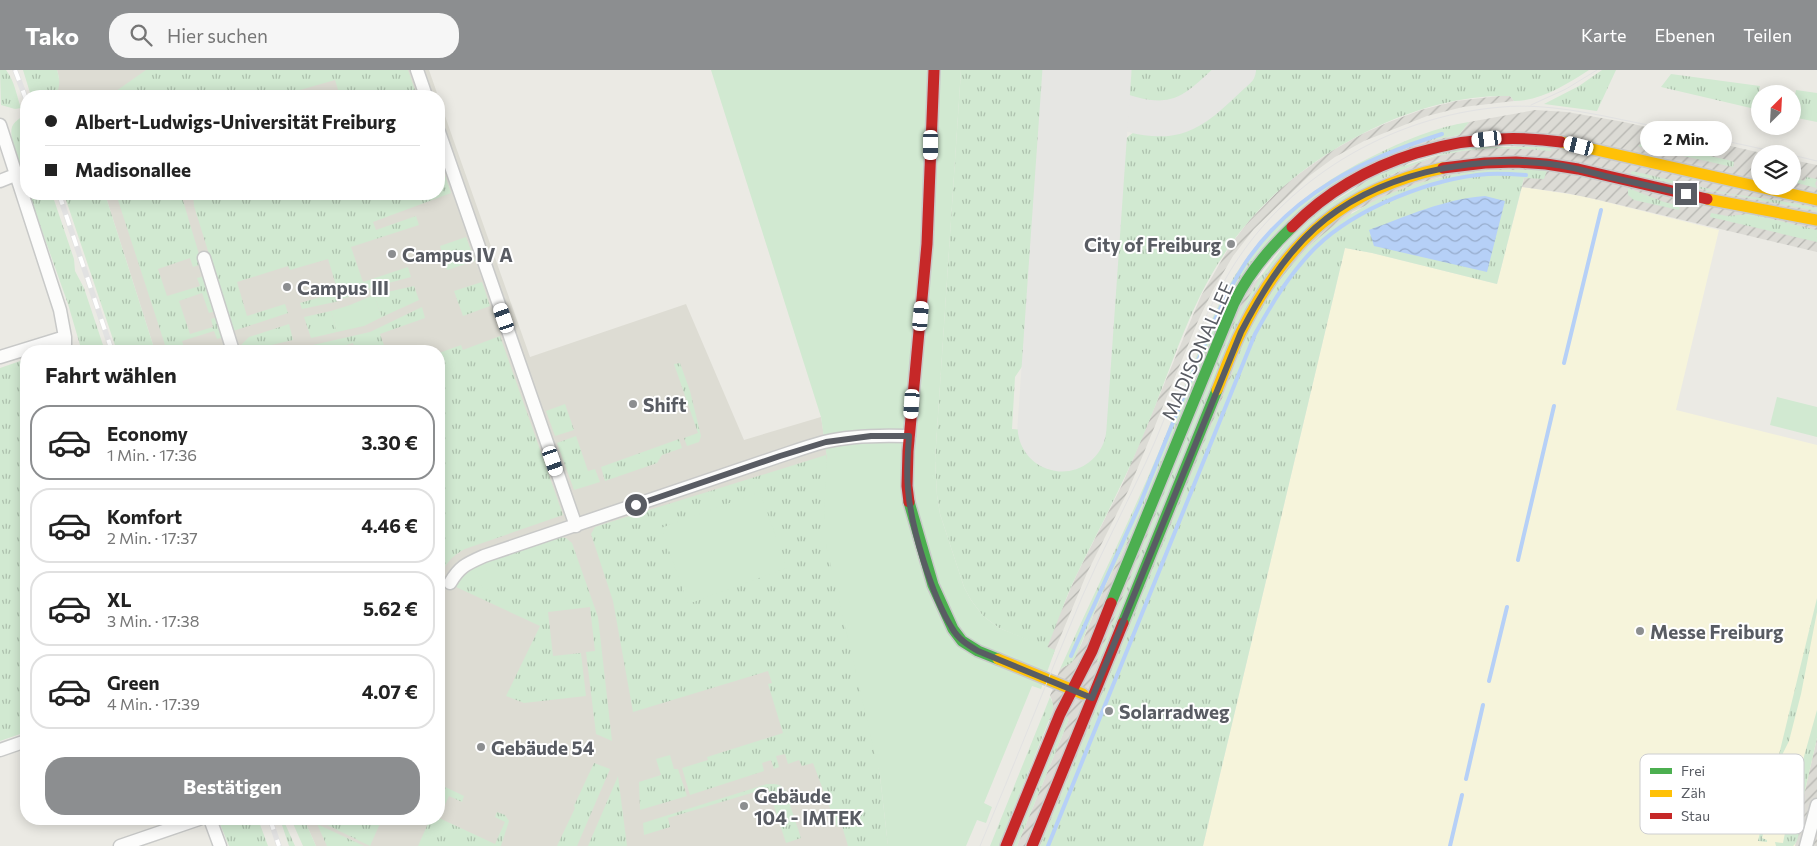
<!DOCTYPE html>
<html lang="de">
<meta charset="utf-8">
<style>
body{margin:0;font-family:Commissioner,sans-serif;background:#f6f6f6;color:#222;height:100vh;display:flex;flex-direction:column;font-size:19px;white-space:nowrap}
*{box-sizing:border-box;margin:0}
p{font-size:16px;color:#767676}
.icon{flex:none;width:28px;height:28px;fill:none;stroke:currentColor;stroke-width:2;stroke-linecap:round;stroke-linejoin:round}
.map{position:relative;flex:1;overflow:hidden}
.drawer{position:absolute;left:20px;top:275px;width:425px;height:480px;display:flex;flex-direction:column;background:#fff;border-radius:20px;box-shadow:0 2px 12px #0003}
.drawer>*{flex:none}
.hud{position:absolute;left:20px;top:20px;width:425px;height:110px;border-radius:20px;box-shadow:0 2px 12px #0003;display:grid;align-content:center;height:110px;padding:0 25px;background:#fff}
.needle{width:32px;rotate:24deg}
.tools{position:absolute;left:1751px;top:15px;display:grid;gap:10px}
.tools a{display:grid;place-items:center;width:50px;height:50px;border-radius:50%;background:#fff;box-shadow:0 2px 12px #0003;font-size:25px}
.end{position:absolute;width:22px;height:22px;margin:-11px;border:6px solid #595c63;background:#fff;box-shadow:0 0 0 2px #fff}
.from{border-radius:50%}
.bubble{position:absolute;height:35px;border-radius:18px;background:#fff;box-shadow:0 2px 12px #0003;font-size:16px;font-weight:700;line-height:35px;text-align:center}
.car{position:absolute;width:15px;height:30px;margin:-15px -8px;border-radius:6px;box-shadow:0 0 4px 1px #0007;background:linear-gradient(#fff 24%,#345 0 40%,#fff 0 76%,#345 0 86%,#fff 0)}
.hud b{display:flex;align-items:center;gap:18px;height:48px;font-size:19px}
.hud b+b{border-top:1px solid #e0e0e0}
.hud i{width:12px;height:12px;background:#222}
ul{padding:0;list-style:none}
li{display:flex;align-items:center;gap:15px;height:75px;margin:0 10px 8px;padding:0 15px;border:2px solid #e0e0e0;border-radius:20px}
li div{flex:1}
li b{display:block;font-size:19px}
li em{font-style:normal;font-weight:700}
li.current{border-color:#8c8e90}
li>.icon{width:45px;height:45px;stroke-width:1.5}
h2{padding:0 25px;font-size:22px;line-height:60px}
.primary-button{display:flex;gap:10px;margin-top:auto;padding:10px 25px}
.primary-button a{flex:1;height:58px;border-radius:20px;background:#8c8e90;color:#fff;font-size:20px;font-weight:700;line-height:58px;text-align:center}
header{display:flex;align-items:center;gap:30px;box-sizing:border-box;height:70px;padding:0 25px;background:#8c8e90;color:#fff}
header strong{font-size:24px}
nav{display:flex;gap:28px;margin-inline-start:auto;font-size:18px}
.search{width:350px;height:45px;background:#f6f6f6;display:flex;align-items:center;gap:12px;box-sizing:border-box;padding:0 18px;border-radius:20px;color:#767676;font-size:19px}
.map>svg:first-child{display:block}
.commercial{fill:#f6f4db}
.industrial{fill:url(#industrial-furrows);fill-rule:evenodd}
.education{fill:#dddcd3}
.grass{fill:url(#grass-tufts)}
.green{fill:#d1e9d1}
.water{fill:url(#water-waves)}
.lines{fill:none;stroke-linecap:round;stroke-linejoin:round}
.stream{stroke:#b6d0f7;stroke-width:4}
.taxiway{stroke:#e6e6e3;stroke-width:36}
.runway{stroke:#e6e6e3;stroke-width:89}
.street-casing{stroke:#c8c9c8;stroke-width:15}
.fast-casing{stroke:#c9c9c9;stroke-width:14}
.slow-casing{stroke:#c9c9c9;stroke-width:14}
.jam-casing{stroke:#c9c9c9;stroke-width:14}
.street{stroke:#fcfcfb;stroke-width:12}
.fast{stroke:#4caf50;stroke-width:11}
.slow{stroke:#ffc107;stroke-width:11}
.jam{stroke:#c62828;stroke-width:11}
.tram{stroke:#e2e2e2;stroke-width:1}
.rail-casing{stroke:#e2e2e2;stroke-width:5.5}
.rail{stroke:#fff;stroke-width:4;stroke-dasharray:11;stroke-linecap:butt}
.route{stroke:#595c63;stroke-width:6}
.poi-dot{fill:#8c8e90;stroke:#fff;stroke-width:2}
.labels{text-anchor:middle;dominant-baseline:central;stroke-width:4;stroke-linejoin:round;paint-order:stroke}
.poi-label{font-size:19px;font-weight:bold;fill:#595c63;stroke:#fff;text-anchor:start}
.street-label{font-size:19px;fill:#595c63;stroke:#fff}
.key{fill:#fff;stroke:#cdced0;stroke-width:1}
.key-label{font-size:14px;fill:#595c63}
</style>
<header>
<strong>Tako</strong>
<div class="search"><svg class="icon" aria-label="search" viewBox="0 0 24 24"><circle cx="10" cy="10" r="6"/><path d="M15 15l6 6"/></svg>Hier suchen</div>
<nav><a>Karte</a><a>Ebenen</a><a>Teilen</a></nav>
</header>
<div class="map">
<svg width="1817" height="776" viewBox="0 0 1817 776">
<defs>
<pattern id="industrial-furrows" width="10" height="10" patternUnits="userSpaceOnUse" patternTransform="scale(1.25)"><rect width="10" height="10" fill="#dcdbd5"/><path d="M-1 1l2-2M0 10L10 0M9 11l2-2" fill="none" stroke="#b5b5b0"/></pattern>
<pattern id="grass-tufts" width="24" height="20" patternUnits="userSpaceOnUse" patternTransform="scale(1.25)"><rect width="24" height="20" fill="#d1e9d1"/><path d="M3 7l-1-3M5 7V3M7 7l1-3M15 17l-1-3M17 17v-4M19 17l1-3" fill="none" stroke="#adc0ad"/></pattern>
<pattern id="water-waves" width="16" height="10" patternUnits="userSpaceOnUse" patternTransform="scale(1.25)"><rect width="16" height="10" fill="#b6d0f7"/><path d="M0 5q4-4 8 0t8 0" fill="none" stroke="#97accc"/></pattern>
</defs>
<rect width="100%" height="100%" fill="#ebeae4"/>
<path class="commercial" d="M1522 117 1582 126 1719 160 1676 340 1817 375V668L1795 776H1203L1345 178 1372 183 1497 214Z"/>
<path class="industrial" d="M1499 26H1510L1514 31 1463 37 1427 46 1364 71 1335 87 1309 106 1254 159 1233 186 1213 220 1198 251 1129 419 1087 503 1047 599 1037 573 1062 539 1076 506 1122 415 1201 226 1231 174 1249 151 1281 118 1303 101 1333 80 1362 64 1389 52 1421 40 1456 31Z
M1535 40 1567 42 1624 52 1766 84H1760V116H1792L1793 90 1817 95V182L1599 130 1566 123 1522 117 1524 108 1547 101 1441 107 1402 119 1352 142 1040 776H1017L1069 649 1049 650 1052 630 1050 626 1060 599 1071 593 1081 575 1107 512 1139 449 1220 244 1393 83 1426 71 1459 65 1469 52ZM1493 74 1551 81 1528 79 1493 78 1462 81 1437 86 1418 93 1382 109 1419 87Z
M1817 668V776H1795L1802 744 1801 738Z"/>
<path class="education" d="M57 0H429L438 26H54L57 24 59 8Z
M439 29 530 287 686 234 744 370 821 347 888 776H316L304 749H439V281H155L105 124H439Z"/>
<path class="grass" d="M0 0H6C15 12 16 24 21 38L15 39 1 35Z
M23 0H57C60 10 61 18 54 26H31Z
M146 0H408L417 26H340L335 10 279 26H109Z
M961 0H1058L1038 273 1015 307 1012 359 1093 365 1112 89C1126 64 1134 58 1163 54 1169 53 1176 54 1182 51 1206 42 1226 17 1245 0H1589C1567 14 1541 31 1514 31L1510 26C1417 23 1308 82 1249 151 1230 173 1213 200 1200 226 1177 273 1161 325 1140 373 1121 418 1098 461 1076 506 1065 529 1057 554 1047 578L999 558 983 546 971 530 964 517 940 444 937 425 935 390Z
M1119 0H1223C1195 26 1174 55 1134 29 1123 22 1119 13 1119 0Z
M1602 0H1616L1597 41 1544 34 1579 16Z
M1671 4 1760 16 1755 39 1661 17Z
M1796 20 1817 23V52L1797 48 1800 39 1793 37Z
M23 46 26 54V116C22 103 8 70 12 57 14 52 19 49 23 46Z
M1469 52 1459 65 1426 71 1393 83 1262 180 1139 449 1107 512 1075 588 1071 593 1060 599C1093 525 1129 453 1160 379 1181 329 1198 276 1222 228 1255 163 1309 117 1373 86 1403 71 1436 57 1469 52Z
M1644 72 1728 90 1734 92 1733 97 1638 76Z
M1463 77H1551V81L1528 79 1493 78 1462 81 1437 86 1418 93 1382 109 1290 175 1099 592 1097 591 1211 306 1238 245 1259 209 1286 173 1320 140 1379 104Z
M439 88 451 123 373 152 376 160 416 146 419 155 351 177 363 212 408 197 411 207 370 218 335 232 302 239 300 233 338 222 328 189 290 200 288 196 237 212 247 246 285 234 288 243 233 261 194 136 193 124H439Z
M1488 100H1547L1544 109 1524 108 1497 214 1372 183 1345 178 1203 776H1040L1247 267C1256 251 1263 234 1273 220 1321 147 1402 107 1488 100Z
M1632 101 1731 124 1781 131 1817 138V141L1630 105Z
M1793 104 1797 105V109L1805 111 1806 107 1817 109 1815 114 1817 118 1793 112Z
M1628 118 1664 132 1680 136 1679 140 1634 130 1628 125Z
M29 124H52L74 189 75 201 84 218 105 281H80V275L68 234Z
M64 124H105L155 281H117Z
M116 124H181L202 194 193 197 190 188 158 199 167 226 200 216 197 208 205 206 216 241 209 243 202 223 179 231 190 264 213 257 211 249 217 247 224 267 217 269 214 261 182 271 185 281H167Z
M1711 143 1727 146 1751 144 1817 160V172L1710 147Z
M466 167 475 191 447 200 440 176Z
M482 212 490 236 463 246 454 221Z
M414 216 419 230 382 247 374 225Z
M422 237 425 248 380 264 386 281H356L353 273 326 281H315L313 275 370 262Z
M331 241 337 262 311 268 304 247Z
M289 254 293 270 271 275 257 281H240L239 277 249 267Z
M500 266 563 445 465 479C451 486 446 494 439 507V283L461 275 463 280Z
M26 289V662L0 671V298Z
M680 293 690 321 701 366 699 372 687 376 684 368 698 363 674 294Z
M565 334 574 360 555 366 546 341Z
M576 366 588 401 595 399 600 412 574 420 557 373Z
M679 369 682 378 662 385 657 393 605 411 601 397Z
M826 385 880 706 888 776H848L842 756 837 757 813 693 802 696 799 690 788 694 785 684 776 686 779 697 774 699 771 690 762 693 764 701 690 725 682 698 708 690 707 687 783 663 768 614 772 613 768 601 633 642 613 531 591 464 595 457 604 454Z
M560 467 566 468 572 473 598 547 612 671 596 664 586 582 595 581 590 537 548 542 553 586 581 583 586 626 524 633 506 626 540 556 456 517C462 506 468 500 479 494Z
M1817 528V542L1801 624 1789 671 1783 683 1762 768 1767 770V772L1758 771Z
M1050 627 1053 634V640L999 776H990Z
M1817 640V668L1801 738C1802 745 1800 772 1793 776 1788 776 1781 776 1776 776L1775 772 1783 773 1791 733Z
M1066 647 1069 649 1017 776H1013Z
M670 685 674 699H678L687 726 640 740 639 712 661 705 656 689Z
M594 693 610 699 577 776H557L575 738 574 736Z
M618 706 627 776H588Z
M439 714 464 726 462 732 449 726 439 747V731L442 724 439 722Z
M767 714C775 714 780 713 785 720L801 768 786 773 768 718 668 748 670 757 644 765 643 753Z
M497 742 505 745 509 751 501 776H418L430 749 439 748 495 774 505 752 495 747Z
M218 749H258L268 776H229Z
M280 749H283L295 776H289Z
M291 749H304L316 776H303Z
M315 749H382L370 776Z
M317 754 364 776H327Z"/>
<path class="green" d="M711 0H961L935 390 937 425 940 444 964 517 971 530 983 546 999 558 1055 580 1041 619 1032 616 984 733 992 737 986 753 977 750 966 776H888L880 706 827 479 824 444 827 388 821 347Z
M374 225 382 247 364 256 337 262 331 241 350 235Z
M1777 327 1817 337V367L1770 355Z
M760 422 787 498 688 534 661 458Z
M496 497 502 514 484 521 477 503Z"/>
<path class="water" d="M1485 126 1505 131 1487 202 1374 176 1369 160C1407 146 1444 129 1485 126Z"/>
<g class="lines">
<path class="stream" d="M1564 293 1601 140
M1518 490 1554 336
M1071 586 1140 434 1212 256C1222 234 1233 212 1246 192 1293 123 1365 88 1442 64
M1489 611 1507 537
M1466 709 1483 635
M1048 776 1255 264C1272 233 1290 203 1316 177 1356 138 1432 108 1488 104 1500 103 1513 104 1526 105
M1450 776 1462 725"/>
<path class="taxiway" d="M1087 7C1088 11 1089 17 1092 21 1108 43 1155 54 1180 45 1202 37 1221 15 1238 0"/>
<path class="runway" d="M1062 357 1087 0"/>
<defs>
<path id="street" d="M417 0 426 26
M0 55 60 240 65 267V281
M439 62 576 456
M0 111 15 105
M204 188 233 281
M0 287 65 267
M450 513C459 497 466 494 484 486L780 386C795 381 809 376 824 372 852 365 881 365 909 366
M0 680 26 671
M210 749 220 776
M120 776 199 749
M1806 776 1817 735"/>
<path id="fast" d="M909 432 933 515 953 559 962 571 978 581 998 589
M1111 533 1234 233C1248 204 1269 179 1292 157
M1123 553 1217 320"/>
<path id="slow" d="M1561 72 1817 130
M1707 129 1817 150
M1217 320C1225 300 1232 279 1242 260 1287 170 1344 119 1443 98
M998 589 1083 624"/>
<path id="jam" d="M1443 98 1485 93 1516 92 1546 94 1578 99 1707 129
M1292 157C1361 87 1465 58 1561 72
M909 432 907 416 908 381 927 174 934 0
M1006 776 1060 644 1092 581 1111 533
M1032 776 1123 553"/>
</defs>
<use href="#street" class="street-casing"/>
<use href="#fast" class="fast-casing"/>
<use href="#slow" class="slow-casing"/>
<use href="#jam" class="jam-casing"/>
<use href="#street" class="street"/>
<use href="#fast" class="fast"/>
<use href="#slow" class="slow"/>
<use href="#jam" class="jam"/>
<path class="tram" d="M1531 35 1566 19 1597 0
M1792 85 1817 91
M980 776C1015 694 1047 610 1082 527 1102 481 1125 437 1146 392 1174 331 1192 266 1226 208 1282 110 1389 46 1502 37 1547 33 1594 44 1638 53 1687 63 1736 73 1785 84"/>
<defs>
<path id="rail" d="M15 0 26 29
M59 124 112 281
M270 749 279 776"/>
</defs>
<use href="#rail" class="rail-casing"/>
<use href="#rail" class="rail"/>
</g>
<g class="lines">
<path class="route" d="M636 435 780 386 826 372 871 366H909C908 383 906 402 908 419 911 458 932 526 952 558 958 569 968 575 978 581L1092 628 1241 262C1261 224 1283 187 1315 158 1375 104 1471 85 1550 94 1568 96 1587 101 1605 106 1632 112 1659 118 1686 124"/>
</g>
<g class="poi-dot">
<circle cx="1231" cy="174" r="5"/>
<circle cx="392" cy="184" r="5"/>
<circle cx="287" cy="217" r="5"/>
<circle cx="633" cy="334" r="5"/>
<circle cx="1640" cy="561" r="5"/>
<circle cx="1109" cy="641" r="5"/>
<circle cx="481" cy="677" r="5"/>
<circle cx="744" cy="736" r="5"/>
</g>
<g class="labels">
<g class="poi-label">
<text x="1221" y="174" text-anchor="end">City of Freiburg</text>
<text x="402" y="184">Campus IV A</text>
<text x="297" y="217">Campus III</text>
<text x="643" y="334">Shift</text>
<text x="1650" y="561">Messe Freiburg</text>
<text x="1119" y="641">Solarradweg</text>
<text x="491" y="677">Gebäude 54</text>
<text x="754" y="725">Gebäude<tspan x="754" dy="22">104 - IMTEK</tspan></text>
</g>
<g class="street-label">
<text transform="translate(1197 281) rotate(-66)">MADISONALLEE</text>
</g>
</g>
<rect x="1640" y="684" width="164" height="80" rx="8" class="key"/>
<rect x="1650" y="698" width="22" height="6" fill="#4caf50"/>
<rect x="1650" y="720" width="22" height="7" fill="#ffc107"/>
<rect x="1650" y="743" width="22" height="6" fill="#c62828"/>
<g class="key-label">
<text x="1681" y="706">Frei</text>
<text x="1681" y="728">Zäh</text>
<text x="1681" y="751">Stau</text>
</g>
</svg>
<div class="tools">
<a><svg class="needle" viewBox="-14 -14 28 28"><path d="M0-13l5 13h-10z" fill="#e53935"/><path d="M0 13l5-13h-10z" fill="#767676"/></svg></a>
<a><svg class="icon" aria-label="layers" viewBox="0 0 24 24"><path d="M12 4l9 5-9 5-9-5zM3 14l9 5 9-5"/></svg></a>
</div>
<i class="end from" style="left:636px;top:435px"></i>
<i class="end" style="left:1686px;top:124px"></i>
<div class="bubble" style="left:1640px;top:51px;width:92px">2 Min.</div>
<i class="car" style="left:1487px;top:69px;rotate:263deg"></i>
<i class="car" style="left:931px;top:75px;rotate:180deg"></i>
<i class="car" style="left:1579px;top:76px;rotate:284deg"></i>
<i class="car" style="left:921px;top:246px;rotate:5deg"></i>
<i class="car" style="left:504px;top:248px;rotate:341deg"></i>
<i class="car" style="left:912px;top:334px;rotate:184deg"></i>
<i class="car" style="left:553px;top:391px;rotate:161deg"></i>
<div class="hud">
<b><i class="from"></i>Albert-Ludwigs-Universität Freiburg</b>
<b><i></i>Madisonallee</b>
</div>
<section class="drawer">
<h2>Fahrt wählen</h2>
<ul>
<li class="current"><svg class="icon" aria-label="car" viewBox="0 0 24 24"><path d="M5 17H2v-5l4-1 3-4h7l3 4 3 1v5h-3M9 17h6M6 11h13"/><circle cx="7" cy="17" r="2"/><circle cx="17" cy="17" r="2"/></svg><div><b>Economy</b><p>1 Min. · 17:36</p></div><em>3.30 €</em></li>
<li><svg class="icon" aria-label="car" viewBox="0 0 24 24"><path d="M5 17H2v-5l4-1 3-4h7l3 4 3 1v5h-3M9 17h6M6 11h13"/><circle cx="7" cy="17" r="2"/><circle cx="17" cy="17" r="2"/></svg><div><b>Komfort</b><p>2 Min. · 17:37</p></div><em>4.46 €</em></li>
<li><svg class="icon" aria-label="car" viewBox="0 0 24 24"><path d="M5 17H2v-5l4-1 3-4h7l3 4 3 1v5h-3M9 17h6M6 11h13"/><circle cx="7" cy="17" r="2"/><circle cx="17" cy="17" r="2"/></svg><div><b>XL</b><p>3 Min. · 17:38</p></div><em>5.62 €</em></li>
<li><svg class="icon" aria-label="car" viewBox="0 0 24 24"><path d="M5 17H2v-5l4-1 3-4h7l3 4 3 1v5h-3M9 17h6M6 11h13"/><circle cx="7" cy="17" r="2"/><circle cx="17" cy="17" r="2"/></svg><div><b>Green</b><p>4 Min. · 17:39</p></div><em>4.07 €</em></li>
</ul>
<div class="primary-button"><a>Bestätigen</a></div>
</section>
</div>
